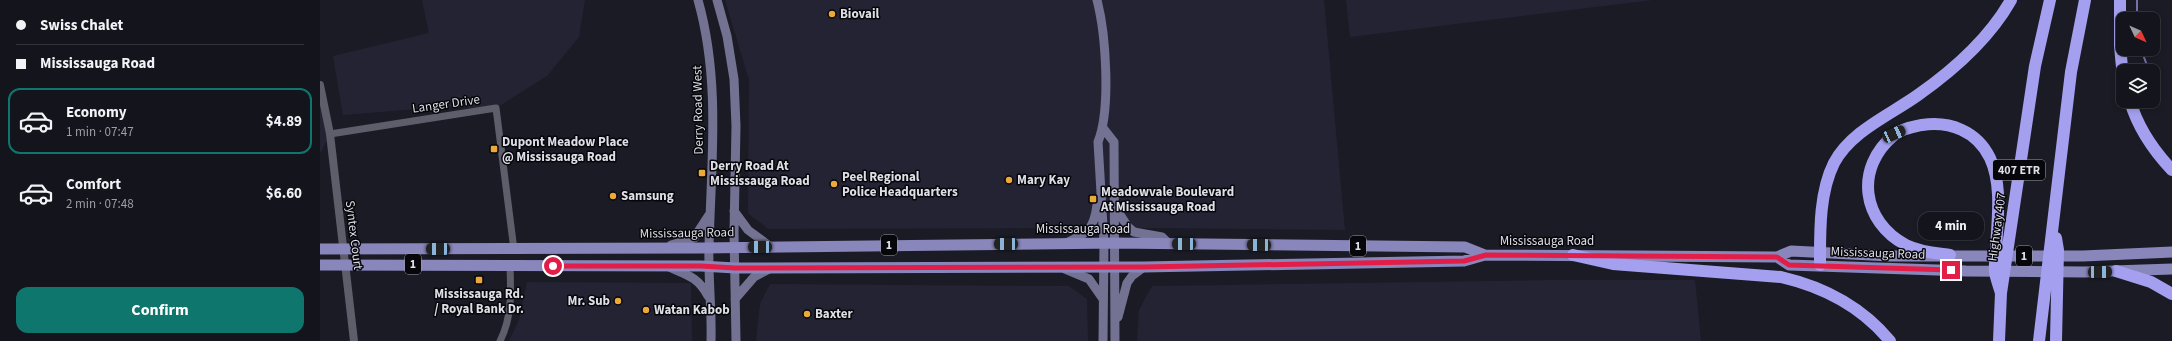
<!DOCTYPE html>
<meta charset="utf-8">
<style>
body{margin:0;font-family:"Source Sans 3",sans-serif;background:#212129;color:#f1f3f6;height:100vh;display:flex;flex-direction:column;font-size:15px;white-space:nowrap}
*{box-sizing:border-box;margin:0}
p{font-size:13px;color:#9d9ea3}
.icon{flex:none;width:22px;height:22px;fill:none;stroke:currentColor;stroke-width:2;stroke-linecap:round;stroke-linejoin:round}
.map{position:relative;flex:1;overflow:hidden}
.sheet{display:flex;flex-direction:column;background:#14141c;width:320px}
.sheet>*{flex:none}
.hud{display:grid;align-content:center;height:88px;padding:0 16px;background:#14141c}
.needle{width:26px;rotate:134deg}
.fabs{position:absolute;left:1796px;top:12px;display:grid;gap:8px}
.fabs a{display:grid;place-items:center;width:44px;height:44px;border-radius:8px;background:#14141c;box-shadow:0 2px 6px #0003,0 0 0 1px #33333b;font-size:20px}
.end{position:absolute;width:18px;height:18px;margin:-9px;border:5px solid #e11d48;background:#fff;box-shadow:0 0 0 2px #fff}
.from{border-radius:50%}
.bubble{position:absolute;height:28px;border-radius:12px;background:#14141c;box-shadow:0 2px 6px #0003,0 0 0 1px #33333b;font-size:13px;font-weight:700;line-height:28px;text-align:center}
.car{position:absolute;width:12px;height:24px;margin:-12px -6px;border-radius:5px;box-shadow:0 0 3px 1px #0007;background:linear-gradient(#222 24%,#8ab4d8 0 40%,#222 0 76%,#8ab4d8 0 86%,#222 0)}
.hud b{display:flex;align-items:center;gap:14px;height:38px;font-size:15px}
.hud b+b{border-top:1px solid #33333b}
.hud i{width:10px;height:10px;background:#f1f3f6}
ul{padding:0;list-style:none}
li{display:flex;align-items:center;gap:12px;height:66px;margin:0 8px 6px;padding:0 8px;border:2px solid transparent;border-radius:12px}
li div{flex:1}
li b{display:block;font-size:15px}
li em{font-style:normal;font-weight:700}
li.selected{border-color:#0f766e}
li>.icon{width:36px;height:36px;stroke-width:1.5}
.button{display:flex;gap:8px;margin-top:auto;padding:8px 16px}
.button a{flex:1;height:46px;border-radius:12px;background:#0f766e;color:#fff;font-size:16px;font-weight:700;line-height:46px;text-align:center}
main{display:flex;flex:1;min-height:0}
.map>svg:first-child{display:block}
.built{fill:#242333}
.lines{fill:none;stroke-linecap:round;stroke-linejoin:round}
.stream{stroke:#7771a8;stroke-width:2}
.minor{stroke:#5e5e6b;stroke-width:7}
.tertiary{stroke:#5e5e6b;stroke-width:8}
.secondary{stroke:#737293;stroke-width:9}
.primary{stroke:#8886ba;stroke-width:11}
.motorway{stroke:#a4a0ef;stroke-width:12}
.route{stroke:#e11d48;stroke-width:5}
.poi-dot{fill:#eca93a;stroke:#06060b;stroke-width:1.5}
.labels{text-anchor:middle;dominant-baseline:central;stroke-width:3;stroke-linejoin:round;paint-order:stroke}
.shield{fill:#06060b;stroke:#9d9da4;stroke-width:1}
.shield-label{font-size:12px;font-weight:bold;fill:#dedee6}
.poi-label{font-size:13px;font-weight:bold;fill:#dedee6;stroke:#06060b;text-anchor:start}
.street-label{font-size:13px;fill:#dedee6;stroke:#06060b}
</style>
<main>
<section class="sheet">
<div class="hud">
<b><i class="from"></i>Swiss Chalet</b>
<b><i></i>Mississauga Road</b>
</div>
<ul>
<li class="selected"><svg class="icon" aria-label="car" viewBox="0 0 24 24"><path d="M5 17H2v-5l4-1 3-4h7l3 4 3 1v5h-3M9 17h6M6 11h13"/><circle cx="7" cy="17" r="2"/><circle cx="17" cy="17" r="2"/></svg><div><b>Economy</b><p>1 min · 07:47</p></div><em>$4.89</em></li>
<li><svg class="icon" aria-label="car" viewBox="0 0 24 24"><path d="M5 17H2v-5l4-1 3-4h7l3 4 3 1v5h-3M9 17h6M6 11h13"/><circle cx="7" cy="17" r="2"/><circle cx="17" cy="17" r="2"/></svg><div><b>Comfort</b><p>2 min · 07:48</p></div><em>$6.60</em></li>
</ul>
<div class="button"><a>Confirm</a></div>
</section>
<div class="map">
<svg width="1852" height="341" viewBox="0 0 1852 341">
<rect width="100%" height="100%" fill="#1b1b26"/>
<path class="built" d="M102 0H265L259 37 227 76 176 108 123 107 23 115 13 56 109 33Z
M405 0H1004L1025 230 836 228 448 229 428 213 429 80Z
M1026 0H1333L1030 37Z
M0 85 10 134 0 154Z
M1232 280H1375L1381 341H817L819 310 832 286Z
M207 282 371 283 372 341H189L199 320Z
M450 284 749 286 767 299 768 341H436L440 304Z"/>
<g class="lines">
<path class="stream" d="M1817 19V0
M1821 49 1829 71"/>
<path class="minor" d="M10 134 176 108 194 250
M180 341C192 318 191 292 190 266"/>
<path class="tertiary" d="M0 85 10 134 34 341"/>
<path class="secondary" d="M378 0C401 81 391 164 389 247 388 278 392 310 391 341
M397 0 407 36 414 79 416 126 414 233 416 341
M777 0C786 35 791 109 778 142L784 243 783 341
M783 128 794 142 795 341
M795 207 808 227 814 232 842 237 849 244
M414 211 428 230 451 247
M746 243C768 233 774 229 777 205
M351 245 374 238 389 215
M349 267C367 275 378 277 388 296
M745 269 769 279 783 299
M415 299 434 277 451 268
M798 317 807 283 812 276 824 267"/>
<path class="primary" d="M0 249 380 248 794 243 1145 247 1165 255
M1457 257 1469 265 1646 271 1764 272 1852 269
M0 265 381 266 415 268 824 267 1144 261 1165 255 1457 257 1471 251 1571 256H1763L1852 252"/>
<path class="motorway" d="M1800 0V46L1803 78
M1810 101C1818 128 1833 150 1852 170
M1253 255 1293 264 1461 277C1504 287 1542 307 1570 341
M1630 255C1616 253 1600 252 1586 245 1542 222 1534 168 1574 135 1581 129 1592 127 1602 125 1630 121 1657 131 1670 158 1683 186 1677 221 1676 251 1676 258 1674 266 1675 272 1676 279 1679 286 1681 293
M1500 265C1500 232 1499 193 1514 163 1531 131 1570 115 1598 95 1635 69 1669 39 1691 0
M1796 271 1831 282 1852 294
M1679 341 1681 293 1715 66 1730 0
M1719 341 1751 72 1765 0
M1736 341 1738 250 1736 238"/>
</g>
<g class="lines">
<path class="route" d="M233 266H381L415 268 824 267 1144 261 1166 255 1457 257 1469 265 1631 270"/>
</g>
<g class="poi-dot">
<circle cx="512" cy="14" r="4"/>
<rect x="170" y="145" width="8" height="8" rx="2"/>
<rect x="378" y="169" width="8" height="8" rx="2"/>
<circle cx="689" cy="180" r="4"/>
<circle cx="514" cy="184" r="4"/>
<circle cx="293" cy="196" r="4"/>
<rect x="769" y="195" width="8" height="8" rx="2"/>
<rect x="155" y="276" width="8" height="8" rx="2"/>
<circle cx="298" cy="301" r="4"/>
<circle cx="326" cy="310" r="4"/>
<circle cx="487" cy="314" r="4"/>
</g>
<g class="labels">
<g class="shield">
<rect x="1673" y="160" width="52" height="20" rx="3"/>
<rect x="561" y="235" width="16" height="20" rx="3"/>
<rect x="1030" y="236" width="16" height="20" rx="3"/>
<rect x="1696" y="246" width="16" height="20" rx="3"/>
<rect x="85" y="254" width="16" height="20" rx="3"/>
</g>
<g class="shield-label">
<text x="1699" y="170">407 ETR</text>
<text x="569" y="245">1</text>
<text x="1038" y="246">1</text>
<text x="1704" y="256">1</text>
<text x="93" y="264">1</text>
</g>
<g class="poi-label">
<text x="520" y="14">Biovail</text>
<text x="182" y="142">Dupont Meadow Place<tspan x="182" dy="15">@ Mississauga Road</tspan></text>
<text x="390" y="166">Derry Road At<tspan x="390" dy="15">Mississauga Road</tspan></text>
<text x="522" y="177">Peel Regional<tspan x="522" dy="15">Police Headquarters</tspan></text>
<text x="697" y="180">Mary Kay</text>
<text x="781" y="192">Meadowvale Boulevard<tspan x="781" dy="15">At Mississauga Road</tspan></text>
<text x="301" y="196">Samsung</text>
<text x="159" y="294" text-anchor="middle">Mississauga Rd.<tspan x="159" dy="15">/ Royal Bank Dr.</tspan></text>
<text x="290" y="301" text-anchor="end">Mr. Sub</text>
<text x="334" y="310">Watan Kabob</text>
<text x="495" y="314">Baxter</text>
</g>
<g class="street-label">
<text transform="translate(126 104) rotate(-8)">Langer Drive</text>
<text transform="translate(378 110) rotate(-91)">Derry Road West</text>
<text transform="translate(1677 227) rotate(-82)">Highway 407</text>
<text x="763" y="229">Mississauga Road</text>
<text transform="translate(367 233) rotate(-1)">Mississauga Road</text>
<text transform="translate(34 235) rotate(83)">Syntex Court</text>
<text x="1227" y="241">Mississauga Road</text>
<text transform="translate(1558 253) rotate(2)">Mississauga Road</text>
</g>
</g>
</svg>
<div class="fabs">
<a><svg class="needle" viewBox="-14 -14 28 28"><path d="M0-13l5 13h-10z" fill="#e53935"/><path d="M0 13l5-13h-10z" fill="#9d9ea3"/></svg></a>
<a><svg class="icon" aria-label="layers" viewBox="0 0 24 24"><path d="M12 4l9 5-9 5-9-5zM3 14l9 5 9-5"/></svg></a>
</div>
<i class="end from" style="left:233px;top:266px"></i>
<i class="end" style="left:1631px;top:270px"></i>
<div class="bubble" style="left:1598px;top:212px;width:66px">4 min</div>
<i class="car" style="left:1574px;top:134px;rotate:66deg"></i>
<i class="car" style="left:686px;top:244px;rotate:270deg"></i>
<i class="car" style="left:864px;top:244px;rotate:270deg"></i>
<i class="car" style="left:939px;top:245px;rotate:271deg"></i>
<i class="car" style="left:440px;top:247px;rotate:270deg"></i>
<i class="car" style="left:118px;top:249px;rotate:270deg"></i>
<i class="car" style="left:1780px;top:272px;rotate:89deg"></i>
</div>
</main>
